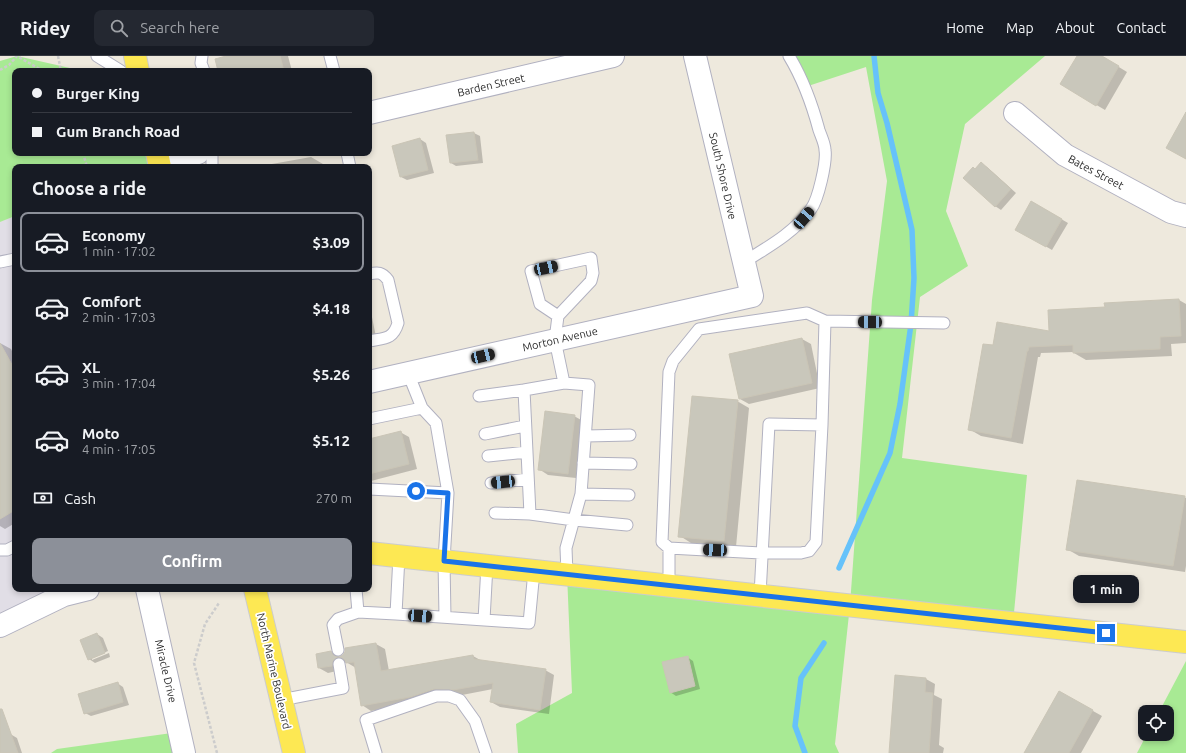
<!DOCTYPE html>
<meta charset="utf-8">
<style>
body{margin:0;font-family:Ubuntu,sans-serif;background:#242831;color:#f1f3f6;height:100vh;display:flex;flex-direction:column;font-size:15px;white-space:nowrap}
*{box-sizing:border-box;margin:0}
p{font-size:13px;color:#9ea1a6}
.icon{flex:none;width:22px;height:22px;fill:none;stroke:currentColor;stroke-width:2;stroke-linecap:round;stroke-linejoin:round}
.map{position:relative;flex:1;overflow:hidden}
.panel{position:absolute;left:12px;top:108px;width:360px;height:428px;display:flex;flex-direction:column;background:#171b24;border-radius:8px;box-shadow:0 2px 6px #0003}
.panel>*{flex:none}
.banner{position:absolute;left:12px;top:12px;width:360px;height:88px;border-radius:8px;box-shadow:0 2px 6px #0003;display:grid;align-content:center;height:88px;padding:0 20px;background:#171b24}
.controls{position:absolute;left:1138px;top:649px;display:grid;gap:8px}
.controls a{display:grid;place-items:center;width:36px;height:36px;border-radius:8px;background:#171b24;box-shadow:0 2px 6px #0003;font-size:20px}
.end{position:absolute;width:18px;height:18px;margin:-9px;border:5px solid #1a73e8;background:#fff;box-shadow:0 0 0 2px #fff}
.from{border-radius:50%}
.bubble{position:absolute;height:28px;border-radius:8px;background:#171b24;box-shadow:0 2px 6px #0003;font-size:13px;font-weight:600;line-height:28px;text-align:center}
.car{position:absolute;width:12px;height:24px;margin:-12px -6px;border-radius:5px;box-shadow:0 0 3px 1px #0007;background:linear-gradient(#222 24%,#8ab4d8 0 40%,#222 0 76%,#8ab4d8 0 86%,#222 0)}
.banner b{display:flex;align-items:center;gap:14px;height:38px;font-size:15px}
.banner b+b{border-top:1px solid #363941}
.banner i{width:10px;height:10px;background:#f1f3f6}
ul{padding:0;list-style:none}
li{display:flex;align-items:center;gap:12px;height:60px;margin:0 8px 6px;padding:0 12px;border:2px solid transparent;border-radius:8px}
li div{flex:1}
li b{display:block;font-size:15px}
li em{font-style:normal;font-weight:600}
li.current{border-color:#8c9099}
li>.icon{width:36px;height:36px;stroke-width:1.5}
h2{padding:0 20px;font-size:18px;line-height:48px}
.pay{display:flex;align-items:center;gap:10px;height:44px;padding:0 20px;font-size:15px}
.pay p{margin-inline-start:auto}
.cta{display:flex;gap:8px;margin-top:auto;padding:8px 20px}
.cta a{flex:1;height:46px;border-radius:8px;background:#8c9099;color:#fff;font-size:16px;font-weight:600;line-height:46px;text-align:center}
header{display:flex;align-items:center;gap:24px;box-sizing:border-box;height:56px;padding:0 20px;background:#171b24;border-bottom:1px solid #363941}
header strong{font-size:19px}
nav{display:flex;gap:22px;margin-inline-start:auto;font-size:14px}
.search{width:280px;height:36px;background:#242831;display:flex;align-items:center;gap:10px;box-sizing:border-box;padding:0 14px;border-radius:8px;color:#9ea1a6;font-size:15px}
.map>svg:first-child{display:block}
.industrial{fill:#e1dee6}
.green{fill:#a8ea94}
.shadow{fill:#0003}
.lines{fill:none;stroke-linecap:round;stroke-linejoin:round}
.stream{stroke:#66c2fa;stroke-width:5.5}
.building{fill:#c9c7bb;stroke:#cac5b6}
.service-casing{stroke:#b1b1c0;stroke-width:13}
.minor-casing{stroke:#b1b1c0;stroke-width:24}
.secondary-casing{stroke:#b1b1c0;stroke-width:24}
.primary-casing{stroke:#ccc;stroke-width:24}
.path{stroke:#ccc;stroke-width:2.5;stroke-dasharray:3 2;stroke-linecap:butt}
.service{stroke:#fff;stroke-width:11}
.minor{stroke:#fff;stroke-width:22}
.secondary{stroke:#fff;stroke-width:22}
.primary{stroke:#fde853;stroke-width:22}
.route{stroke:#1a73e8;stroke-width:5}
.labels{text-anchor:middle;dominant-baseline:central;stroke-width:3.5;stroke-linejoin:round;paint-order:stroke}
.street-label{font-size:11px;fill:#2b2b2b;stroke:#fff}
</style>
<header>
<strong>Ridey</strong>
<div class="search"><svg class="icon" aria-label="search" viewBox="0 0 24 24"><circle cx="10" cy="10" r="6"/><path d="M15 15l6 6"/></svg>Search here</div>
<nav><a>Home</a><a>Map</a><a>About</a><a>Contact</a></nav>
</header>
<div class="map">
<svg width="1186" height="697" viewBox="0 0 1186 697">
<rect width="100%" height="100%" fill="#eee9dd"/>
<path class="industrial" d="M15 160V533H88L0 570V166Z"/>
<path class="green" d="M17 0 83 15H15V97H157L159 106 147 111H15V160L0 166V5Z
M791 0H1045L965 68 946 155 968 210 920 241 902 402 1027 419 1013 567 850 549 835 688 839 697H518L516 668 572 637 567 518 850 549 872 244 887 125 866 11 805 31Z
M1186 605V697H1137L1147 678H1167V656H1159Z
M179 676 184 697H51L57 693Z"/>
<path class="shadow" d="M230 0H288L292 15H219Z
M1078 0H1101L1127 16 1105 54 1061 28Z
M474 77 480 80 483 107 456 110 451 107Z
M420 83 426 87 434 117 407 124 401 121Z
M311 101 323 108V111H255Z
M981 108 987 111 1016 137 1001 154 995 150 976 114Z
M1032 146 1068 167 1052 194 1016 173Z
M1179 244 1186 248V287L1171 288 1172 300 1086 304 1074 297V296L1041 297 1040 301H1038L1023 388 981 380 969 373 994 291 1050 276 1106 252Z
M369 246 376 281 369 282Z
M802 283 811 288 820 332 749 348 740 343Z
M0 287 11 293 15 301V467L5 473 0 470Z
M737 345 749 352 736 491 691 487 680 480Z
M574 360 583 365 576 422 548 419 539 413Z
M400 376 409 381 417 413 371 425 369 424V384Z
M1184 441 1186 442V510L1185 516 1079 500 1067 493Z
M97 578 103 582 108 595 92 602V604L109 597 110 601 95 607 89 603Z
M376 588 385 593 389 615 473 600 482 605 545 614 554 619 549 658 500 651 491 646 493 633 462 639 444 638 420 646 371 655 362 649 356 612 346 606 341 610V614L328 617 319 612 331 596 340 601 344 600 346 596V593Z
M687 601 693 605 700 633 676 640 670 636Z
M926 623 935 628 934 639 942 643 939 689 944 692 943 697H890Z
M117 627 123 631 129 649 91 660 85 657Z
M1059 636 1102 660 1081 697H1025Z
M0 672 17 682 22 697H0Z"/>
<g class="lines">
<path class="stream" d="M839 512 890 397 900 348 911 268 914 222 912 174 887 67 878 37 874 0
M805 697 795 670 801 622 824 587"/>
</g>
<path class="building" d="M226 0H280L284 15H218L215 3Z
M1077 0H1102L1119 10 1096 50 1060 28Z
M1186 56V103L1166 92Z
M474 76 478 104 450 107 446 79Z
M420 82 428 114 400 121 392 90Z
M981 106 1011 133 995 151 963 122 973 111 975 113Z
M1031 145 1062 163 1046 191 1015 174Z
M1179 243 1181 280 1160 281V293L1073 297V289L1029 291 1028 295H1027L1011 382 968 374 983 288 993 289 997 266 1049 275 1048 254 1105 251 1104 247Z
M802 282 812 327 739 343 729 298Z
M0 287 15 314V454L0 463Z
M692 340 738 344 724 485 678 481Z
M545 355 575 359 568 418 538 414Z
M401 375 409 408 369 418V383Z
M1077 424 1185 440 1173 510 1066 494Z
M97 577 105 597 88 604 80 584Z
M376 587 381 615 473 599 474 603 546 613 540 654 490 646 493 627 453 634 434 633 410 641 361 650 354 606 346 607 345 604 342 602 337 601 333 605 332 610 318 612 316 598 331 595 333 599 339 601 343 599 345 596V592Z
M688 600 695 630 670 637 662 606Z
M895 619 926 622 925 636 933 637 929 697H889Z
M118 626 123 646 84 658 78 638Z
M1059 635 1093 654 1069 697H1024Z
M0 653H2L18 697H0Z"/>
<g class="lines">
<defs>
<path id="service" d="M97 0 121 15
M202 0 201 7 204 15
M330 0 334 15
M212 97V111
M347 97 350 111
M0 206 15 203
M744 206C768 191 794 177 811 153 818 144 827 106 825 94 825 88 821 80 819 74 812 48 803 23 789 0
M369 218C378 216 382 216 388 224L398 267C393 284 384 282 369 285
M558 260 540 248 531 215 591 202 593 217 591 225 558 260 555 284 564 327
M825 265 944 267
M408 317 422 352
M479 340 524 334
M369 363 422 352 436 367 448 437 369 433
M485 378 525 370
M586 380 630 379
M488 400 527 396
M583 407 631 408
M491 427 528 423
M581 438 629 439
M495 457 530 458
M669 492 761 497H801L809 495 816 486 822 369
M0 494H7L15 490
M399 500 396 558 529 567 534 515
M567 518 566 492 581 438 589 329 564 327 524 334 530 458 574 464 627 469
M669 529V492L662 486 669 316 673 305 699 273 807 257 825 265 822 369 769 368 760 539
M358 556 396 558
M445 561 444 505 448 437
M484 564 487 509
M338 594 333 569 338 563 358 556 356 533
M281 644 343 632 339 608
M376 697 366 664 436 640H449L460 644 475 665 486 697"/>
<path id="minor" d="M369 57 613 0
M1015 57 1065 99 1171 156 1186 160
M159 106 198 97
M369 326 752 240 695 0
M147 533 184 697"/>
<path id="secondary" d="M0 570 64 539 88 533"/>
<path id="primary" d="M135 0 138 15
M157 97 160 111
M369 497 1186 586
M255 533 294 697"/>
</defs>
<use href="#service" class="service-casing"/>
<use href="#minor" class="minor-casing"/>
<use href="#secondary" class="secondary-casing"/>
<use href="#primary" class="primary-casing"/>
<path class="path" d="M58 0 61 15
M0 14 9 9 17 0 43 15
M83 97 87 111
M217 697 194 607 205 568 219 547"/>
<use href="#service" class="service"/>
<use href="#minor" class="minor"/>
<use href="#secondary" class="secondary"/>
<use href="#primary" class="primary"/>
</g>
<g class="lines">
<path class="route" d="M416 435 448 437 444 505 1106 577"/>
</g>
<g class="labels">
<g class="street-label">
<text transform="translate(491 29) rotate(-13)">Barden Street</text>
<text transform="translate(1096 116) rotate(28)">Bates Street</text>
<text transform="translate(723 120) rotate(77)">South Shore Drive</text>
<text transform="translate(560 283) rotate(-13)">Morton Avenue</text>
<text transform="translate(166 615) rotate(77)">Miracle Drive</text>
<text transform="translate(274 615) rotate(77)">North Marine Boulevard</text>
</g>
</g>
</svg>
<div class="controls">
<a><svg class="icon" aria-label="locate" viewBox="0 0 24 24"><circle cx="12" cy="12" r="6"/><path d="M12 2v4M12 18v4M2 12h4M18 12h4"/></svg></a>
</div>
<i class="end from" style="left:416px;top:435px"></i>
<i class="end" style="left:1106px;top:577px"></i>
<div class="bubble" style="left:1073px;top:519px;width:66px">1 min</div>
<i class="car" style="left:804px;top:162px;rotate:41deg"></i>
<i class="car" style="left:546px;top:212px;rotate:78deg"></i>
<i class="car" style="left:870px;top:266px;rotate:271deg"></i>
<i class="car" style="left:483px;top:300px;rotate:77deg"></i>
<i class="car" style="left:503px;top:426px;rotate:264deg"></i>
<i class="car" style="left:715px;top:494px;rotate:273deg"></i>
<i class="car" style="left:420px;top:560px;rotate:94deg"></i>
<div class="banner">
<b><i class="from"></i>Burger King</b>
<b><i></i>Gum Branch Road</b>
</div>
<section class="panel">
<h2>Choose a ride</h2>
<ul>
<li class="current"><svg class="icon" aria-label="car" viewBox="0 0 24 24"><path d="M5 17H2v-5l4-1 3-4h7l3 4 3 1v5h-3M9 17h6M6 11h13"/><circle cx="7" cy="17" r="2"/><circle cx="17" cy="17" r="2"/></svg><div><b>Economy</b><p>1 min · 17:02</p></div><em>$3.09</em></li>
<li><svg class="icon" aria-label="car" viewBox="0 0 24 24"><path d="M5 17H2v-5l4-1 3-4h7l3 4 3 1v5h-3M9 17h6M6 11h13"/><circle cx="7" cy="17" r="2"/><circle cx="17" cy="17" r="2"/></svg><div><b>Comfort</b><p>2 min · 17:03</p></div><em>$4.18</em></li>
<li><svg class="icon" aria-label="car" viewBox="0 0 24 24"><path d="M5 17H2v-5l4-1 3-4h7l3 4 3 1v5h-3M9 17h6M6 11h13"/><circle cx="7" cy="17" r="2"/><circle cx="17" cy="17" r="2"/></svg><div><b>XL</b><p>3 min · 17:04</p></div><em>$5.26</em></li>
<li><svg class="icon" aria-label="car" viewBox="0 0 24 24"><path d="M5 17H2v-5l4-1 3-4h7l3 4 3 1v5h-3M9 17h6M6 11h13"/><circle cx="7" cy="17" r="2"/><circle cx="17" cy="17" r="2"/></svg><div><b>Moto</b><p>4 min · 17:05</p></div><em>$5.12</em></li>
</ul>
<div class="pay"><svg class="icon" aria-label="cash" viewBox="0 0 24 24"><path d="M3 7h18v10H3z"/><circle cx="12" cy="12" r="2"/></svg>Cash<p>270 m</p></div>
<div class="cta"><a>Confirm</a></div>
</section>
</div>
